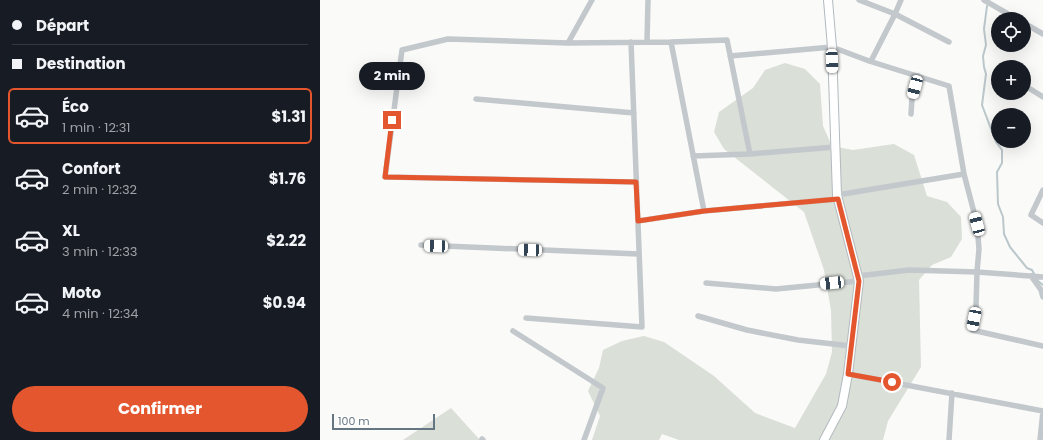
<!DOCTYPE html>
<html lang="fr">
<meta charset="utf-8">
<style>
body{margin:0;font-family:Poppins,sans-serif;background:#242831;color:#f1f3f6;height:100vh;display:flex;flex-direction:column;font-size:15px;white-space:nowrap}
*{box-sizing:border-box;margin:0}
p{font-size:13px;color:#9ea1a6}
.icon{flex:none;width:22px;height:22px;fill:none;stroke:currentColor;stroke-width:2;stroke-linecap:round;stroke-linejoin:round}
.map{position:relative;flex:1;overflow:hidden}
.details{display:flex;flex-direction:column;background:#171b24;width:320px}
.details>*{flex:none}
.top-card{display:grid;align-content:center;height:88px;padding:0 12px;background:#171b24}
.buttons{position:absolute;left:671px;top:12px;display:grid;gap:8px}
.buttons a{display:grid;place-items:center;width:40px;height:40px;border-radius:50%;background:#171b24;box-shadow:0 4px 16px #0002;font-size:20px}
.scale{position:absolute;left:12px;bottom:10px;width:103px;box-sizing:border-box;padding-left:4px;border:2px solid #657683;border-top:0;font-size:11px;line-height:14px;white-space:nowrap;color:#657683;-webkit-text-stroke:3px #fff;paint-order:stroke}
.end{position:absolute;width:18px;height:18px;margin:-9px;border:5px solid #e4572e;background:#fff;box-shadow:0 0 0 2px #fff}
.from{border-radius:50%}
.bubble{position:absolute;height:28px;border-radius:14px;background:#171b24;box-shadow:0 4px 16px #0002;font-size:13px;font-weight:700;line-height:28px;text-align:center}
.car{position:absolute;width:12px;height:24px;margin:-12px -6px;border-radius:5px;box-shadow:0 0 3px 1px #0007;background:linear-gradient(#fff 24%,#345 0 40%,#fff 0 76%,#345 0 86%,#fff 0)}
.top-card b{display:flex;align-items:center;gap:14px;height:38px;font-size:15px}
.top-card b+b{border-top:1px solid #363941}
.top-card i{width:10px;height:10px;background:#f1f3f6}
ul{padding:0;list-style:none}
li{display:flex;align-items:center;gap:12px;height:56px;margin:0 8px 6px;padding:0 4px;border:2px solid transparent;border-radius:6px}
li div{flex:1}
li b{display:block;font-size:15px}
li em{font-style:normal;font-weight:700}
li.on{border-color:#e4572e}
li>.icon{width:36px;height:36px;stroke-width:1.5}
.primary-button{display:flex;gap:8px;margin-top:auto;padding:8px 12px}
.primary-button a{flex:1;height:46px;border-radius:24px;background:#e4572e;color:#fff;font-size:16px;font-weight:700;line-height:46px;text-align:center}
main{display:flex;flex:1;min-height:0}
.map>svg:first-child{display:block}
.green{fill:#dadfd7}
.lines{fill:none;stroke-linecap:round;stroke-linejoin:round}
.stream{stroke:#bbc7cb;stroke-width:2}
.secondary-casing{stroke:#b3babf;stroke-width:10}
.street{stroke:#c3c8cc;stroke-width:5.5}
.secondary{stroke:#fff;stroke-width:8}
.route{stroke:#e4572e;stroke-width:5}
</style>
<main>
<section class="details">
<div class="top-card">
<b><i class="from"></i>Départ</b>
<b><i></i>Destination</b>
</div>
<ul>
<li class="on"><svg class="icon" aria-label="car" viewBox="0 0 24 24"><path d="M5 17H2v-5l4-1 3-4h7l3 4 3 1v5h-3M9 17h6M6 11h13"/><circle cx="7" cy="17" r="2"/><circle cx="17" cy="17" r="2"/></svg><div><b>Éco</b><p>1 min · 12:31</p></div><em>$1.31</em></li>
<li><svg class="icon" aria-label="car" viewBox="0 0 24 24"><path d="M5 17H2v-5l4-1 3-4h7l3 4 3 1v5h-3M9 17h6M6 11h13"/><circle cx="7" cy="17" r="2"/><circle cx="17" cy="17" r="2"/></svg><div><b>Confort</b><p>2 min · 12:32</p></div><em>$1.76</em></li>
<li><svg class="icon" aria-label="car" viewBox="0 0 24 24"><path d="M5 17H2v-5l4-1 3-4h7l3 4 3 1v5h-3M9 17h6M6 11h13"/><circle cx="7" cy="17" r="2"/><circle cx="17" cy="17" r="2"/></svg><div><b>XL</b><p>3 min · 12:33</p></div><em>$2.22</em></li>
<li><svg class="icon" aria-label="car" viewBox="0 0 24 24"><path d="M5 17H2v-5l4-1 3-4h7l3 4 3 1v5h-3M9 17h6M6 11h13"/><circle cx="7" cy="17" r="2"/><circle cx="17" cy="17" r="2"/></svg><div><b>Moto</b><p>4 min · 12:34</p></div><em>$0.94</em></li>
</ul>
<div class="primary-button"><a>Confirmer</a></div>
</section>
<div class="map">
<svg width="723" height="440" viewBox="0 0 723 440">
<rect width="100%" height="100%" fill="#fafaf8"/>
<path class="green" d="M465 63 485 69 500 84 503 126 512 146 533 150 574 144 594 155 607 196 627 202 641 217 642 239 631 257 612 265 599 280 601 367 568 421 563 440H359L342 434 339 440H272L280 416 268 391 279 368 283 350 302 341 324 336 344 342 394 376 435 413 475 428 506 374 512 352 511 310 504 270 484 212 404 149 394 132 399 112 433 88 445 70Z
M131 408 160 440H83Z"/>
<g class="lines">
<path class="stream" d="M667 6 664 29 666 45 663 56 664 67 666 74 662 105 676 142 682 150V163L677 172 678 204 683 217 684 234 690 247 707 268 712 270 718 281 723 285"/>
<defs>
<path id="secondary" d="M504 440 522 406 528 374 539 281 517 195 512 47 508 0"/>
</defs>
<use href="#secondary" class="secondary-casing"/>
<path class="street" d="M539 0 575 14 629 42
M664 0 697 19
M704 23 723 34
M327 42 328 0
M351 42 384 211
M248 43 272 0
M410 56 512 47 549 61 629 86 644 174 657 224 659 249 657 272 656 307 652 330 723 346
M551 61 575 14 581 0
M704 85 723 97
M156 99 314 113
M591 114 592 98 598 76
M373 156 430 154 515 147
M316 182 65 177 82 50 128 39 248 43 351 42 407 40 430 154
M723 190 711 215 723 223
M517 195 644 174
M318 221 384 211 518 199
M101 245 319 254
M538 276 589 270 657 272 723 277
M711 276 721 290 723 297
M386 283 456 289 539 281
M378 316 427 330 478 340 531 346
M206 318 322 327 311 42
M193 331 283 388 264 440
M528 374 723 411
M162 439 163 440
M629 440 632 393
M720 440 723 411"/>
<use href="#secondary" class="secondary"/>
</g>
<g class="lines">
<path class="route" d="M72 120 65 177 316 182 318 221 384 211 518 199 539 281 528 374 572 382"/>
</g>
</svg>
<div class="buttons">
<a><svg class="icon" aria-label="locate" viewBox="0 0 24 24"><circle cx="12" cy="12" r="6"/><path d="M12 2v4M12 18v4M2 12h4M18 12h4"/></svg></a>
<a>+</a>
<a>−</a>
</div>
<div class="scale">100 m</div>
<i class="end from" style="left:572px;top:382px"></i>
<i class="end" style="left:72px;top:120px"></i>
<div class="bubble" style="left:39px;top:62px;width:66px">2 min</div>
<i class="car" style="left:512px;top:61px;rotate:178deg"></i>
<i class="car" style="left:595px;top:87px;rotate:195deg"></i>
<i class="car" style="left:657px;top:224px;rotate:345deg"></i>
<i class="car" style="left:116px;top:246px;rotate:272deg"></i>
<i class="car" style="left:210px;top:250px;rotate:272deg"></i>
<i class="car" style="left:512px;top:283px;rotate:264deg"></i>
<i class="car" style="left:654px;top:319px;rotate:191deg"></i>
</div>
</main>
